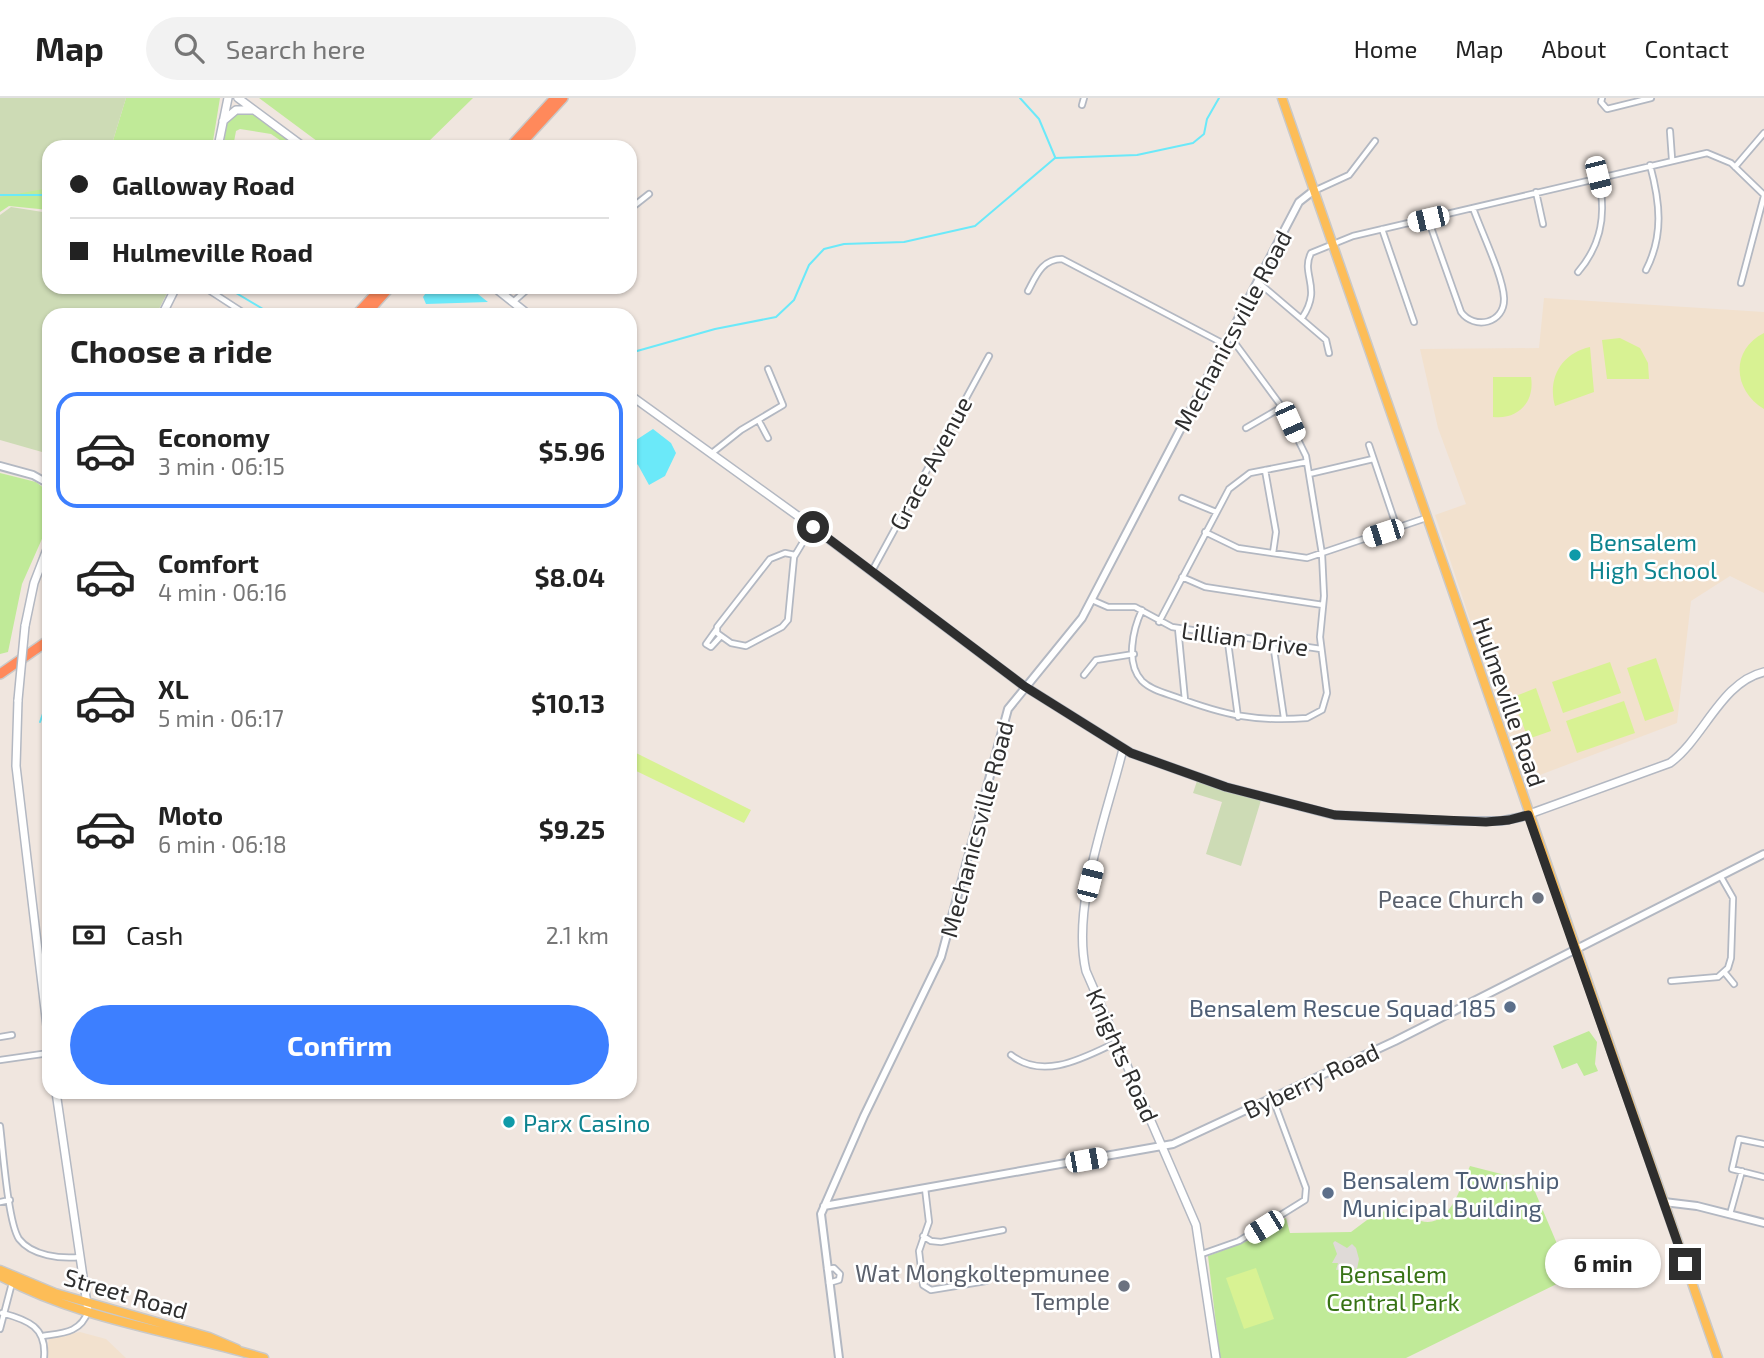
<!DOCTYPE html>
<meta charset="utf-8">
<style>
body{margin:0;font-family:"Exo 2",sans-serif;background:#f2f2f2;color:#222;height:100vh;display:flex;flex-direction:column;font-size:26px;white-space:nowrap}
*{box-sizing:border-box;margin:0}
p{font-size:23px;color:#767676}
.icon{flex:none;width:38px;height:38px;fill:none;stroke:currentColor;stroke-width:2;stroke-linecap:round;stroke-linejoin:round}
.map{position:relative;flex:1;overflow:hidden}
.details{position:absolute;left:42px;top:210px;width:595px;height:791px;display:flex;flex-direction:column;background:#fff;border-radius:21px;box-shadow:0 2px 5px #0004}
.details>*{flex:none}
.hud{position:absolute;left:42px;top:42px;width:595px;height:154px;border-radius:21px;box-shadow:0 2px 5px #0004;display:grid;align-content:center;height:154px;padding:0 28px;background:#fff}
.end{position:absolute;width:32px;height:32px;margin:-16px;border:9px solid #2e2e2e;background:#fff;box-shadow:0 0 0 4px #fff}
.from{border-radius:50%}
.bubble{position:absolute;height:49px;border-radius:24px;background:#fff;box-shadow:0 2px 5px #0004;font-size:23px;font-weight:700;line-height:49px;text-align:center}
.car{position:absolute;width:21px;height:42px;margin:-21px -10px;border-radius:9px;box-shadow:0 0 5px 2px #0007;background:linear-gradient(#fff 24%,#345 0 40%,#fff 0 76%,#345 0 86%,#fff 0)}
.hud b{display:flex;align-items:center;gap:24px;height:66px;font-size:26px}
.hud b+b{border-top:2px solid #e0e0e0}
.hud i{width:18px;height:18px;background:#222}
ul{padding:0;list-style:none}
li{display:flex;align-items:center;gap:21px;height:116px;margin:0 14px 10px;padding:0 14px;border:4px solid transparent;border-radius:21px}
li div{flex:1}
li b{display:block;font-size:26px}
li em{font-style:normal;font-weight:700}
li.current{border-color:#3d7fff}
li>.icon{width:63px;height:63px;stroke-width:1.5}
h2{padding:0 28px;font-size:32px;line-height:84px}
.pay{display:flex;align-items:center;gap:18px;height:77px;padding:0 28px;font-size:26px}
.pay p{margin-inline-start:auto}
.cta{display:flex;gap:14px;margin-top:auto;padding:14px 28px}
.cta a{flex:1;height:80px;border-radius:42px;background:#3d7fff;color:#fff;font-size:28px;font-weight:700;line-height:80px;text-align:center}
header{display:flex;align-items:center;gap:42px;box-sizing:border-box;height:98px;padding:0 35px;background:#fff;border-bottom:2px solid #e0e0e0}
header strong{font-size:33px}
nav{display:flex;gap:38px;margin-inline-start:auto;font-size:24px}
.search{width:490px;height:63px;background:#f2f2f2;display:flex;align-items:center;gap:18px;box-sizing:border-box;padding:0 24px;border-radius:38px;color:#767676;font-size:26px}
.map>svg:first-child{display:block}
.education{fill:#f2e1ce}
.green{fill:#c0ea98}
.cemetery{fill:#cddbb5}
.pitch{fill:#d8f293}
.plaza{fill:#dfdad7}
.water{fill:#6be9f9}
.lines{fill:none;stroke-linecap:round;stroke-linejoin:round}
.stream{stroke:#6be9f9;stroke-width:2}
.minor-casing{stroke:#b3b8c2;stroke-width:8}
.tertiary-casing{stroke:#b3b8c2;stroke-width:10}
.secondary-casing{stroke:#b3b8c2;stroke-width:10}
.primary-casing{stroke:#c9c9c9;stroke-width:11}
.motorway-casing{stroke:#c9c9c9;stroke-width:12}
.minor{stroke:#fff;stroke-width:4.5}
.tertiary{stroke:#fff;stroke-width:6}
.secondary{stroke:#fff;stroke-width:7}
.primary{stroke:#fdbd57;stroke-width:8}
.motorway{stroke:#ff895b;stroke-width:9}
.secondary-bridge-casing{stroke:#b3b8c2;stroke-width:10;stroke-linecap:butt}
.secondary-bridge{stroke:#fff;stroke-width:7}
.route{stroke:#2e2e2e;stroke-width:9}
.culture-dot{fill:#0f9aa8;stroke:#fff;stroke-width:2.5}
.worship-dot{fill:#6b7280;stroke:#fff;stroke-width:2.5}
.service-dot{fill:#5c6f8a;stroke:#fff;stroke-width:2.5}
.labels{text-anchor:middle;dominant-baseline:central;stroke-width:5;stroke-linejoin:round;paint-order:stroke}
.street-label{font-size:24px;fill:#2e2e2e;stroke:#fff}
.culture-label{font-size:24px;fill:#0d838f;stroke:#fff;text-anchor:start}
.worship-label{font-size:24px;fill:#5b616d;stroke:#fff;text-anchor:end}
.service-label{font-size:24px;fill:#4e5e75;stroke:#fff;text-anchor:end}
.park-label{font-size:24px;fill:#377315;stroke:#fff}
</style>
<header>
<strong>Map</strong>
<div class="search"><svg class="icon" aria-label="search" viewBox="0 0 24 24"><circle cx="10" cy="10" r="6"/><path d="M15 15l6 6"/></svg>Search here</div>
<nav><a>Home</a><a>Map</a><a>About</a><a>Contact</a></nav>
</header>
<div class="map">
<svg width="1764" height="1260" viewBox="0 0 1764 1260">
<rect width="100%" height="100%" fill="#f0e6df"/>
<path class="education" d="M1544 200 1764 214V495L1730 478 1691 503 1677 625 1524 683 1435 417 1466 406 1438 330 1420 251 1539 250Z
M80 1234 106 1241 126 1260H46L49 1240Z"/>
<path class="green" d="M126 0H220L212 49H111Z
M259 0H473L423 49H325Z
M241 12 255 16 297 49H290L271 36 240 31 236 33 233 49H223L228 21Z
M49 90V112L9 108 0 114V93Z
M0 375 36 384 49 394V425L22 486 8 554 0 556Z
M1589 933 1597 944 1595 966 1598 973 1584 978 1577 965 1562 971 1553 948Z
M1470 1068 1509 1078 1528 1077 1571 1179 1406 1260H1220L1208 1158 1250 1142 1286 1120 1290 1135 1351 1134 1375 1116 1396 1110C1404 1114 1413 1121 1421 1123 1450 1131 1461 1087 1470 1068Z"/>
<path class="cemetery" d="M0 0H126L111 49H49V90L0 99Z
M11 109 49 115V189H170L156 217H49V356L0 342V117Z
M1198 680 1262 699 1241 768 1206 756 1222 704 1193 695Z"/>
<path class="pitch" d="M1764 235V311C1733 293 1730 252 1764 235Z
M1620 240 1640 250 1648 265 1649 281H1607L1602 242Z
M1590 249 1594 294 1555 308C1547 280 1562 255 1590 249Z
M1493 279H1531C1535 304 1518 322 1493 319Z
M1656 560 1674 613 1645 623 1627 570Z
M1610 564 1621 595 1563 615 1552 584Z
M1536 590 1551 633 1528 641 1513 599Z
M1624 603 1635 635 1577 655 1566 623Z
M630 652 751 712 744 725 630 670Z
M1256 1170 1274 1221 1244 1231 1226 1180Z"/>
<path class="plaza" d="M1335 1143 1347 1150 1352 1146 1356 1150 1359 1161 1357 1171 1349 1169V1175L1346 1176H1342L1343 1171 1336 1172 1338 1165H1332L1337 1156 1333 1145Z"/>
<path class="water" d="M430 189H469L488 204 426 206 423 199Z
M653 331 671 345 676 355 665 378 649 387 638 367 630 361V346Z"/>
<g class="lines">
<path class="stream" d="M1020 0 1039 21 1055 59
M0 97H49
M226 189 273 217
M630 255 715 231 776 219 794 202 809 167 824 151 844 146 904 144 975 128 1055 60 1137 57 1193 45 1204 36 1207 21 1219 0
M40 624 49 599"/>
<defs>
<path id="minor" d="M1602 0 1601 4 1607 11 1651 0
M1082 7 1084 0
M1670 33 1672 61
M1735 69 1764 35
M1314 93 1349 77 1375 43
M1536 94 1543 126
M630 111 649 96
M1428 121 1461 214C1474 232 1505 226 1504 200 1503 178 1481 133 1473 110
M1382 131 1414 224
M1646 172C1664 137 1660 104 1650 67
M1578 174C1602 146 1607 115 1598 79
M1258 184 1326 242 1329 255
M1741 185 1764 98
M204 189 247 217
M1028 193C1036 178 1042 161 1062 161L1224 246
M513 204 530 189
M1302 220C1323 189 1300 177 1311 155L1353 138 1707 55 1731 65 1764 97
M759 323 768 340
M1246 330 1282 309
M1369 347 1397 430
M712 355 741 332 783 307 768 271
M1265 372 1276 434 1273 455
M1309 376 1373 361
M1182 400 1216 414
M1205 434 1238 450 1307 460 1426 420
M795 457 785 455 770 461 717 529V535L731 545 746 548 782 529 788 522 794 459 812 429
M872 473 989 258
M1182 479 1205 489 1323 507
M1092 502 1108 509H1135L1172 529 1321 551
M1142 512C1133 531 1125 565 1142 583 1151 592 1165 595 1176 599 1224 617 1255 624 1307 620L1322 612 1327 595 1320 539 1324 498 1322 456 1306 358 1282 309 1229 237
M1159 524 1229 391 1250 375 1306 364
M1178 530 1185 602
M716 532 706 546 711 549 721 538
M1227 537 1238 619
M1273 545 1284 620
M1084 577 1096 562 1134 556
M1725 875 1734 886
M1671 883 1718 879 1728 870 1731 860 1733 800 1721 779
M0 939 12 937
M1011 957C1044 983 1085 959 1117 944
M0 962 49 955
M0 1028C3 1052 8 1125 19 1141 32 1158 61 1161 80 1159
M1764 1046 1739 1041 1732 1071 1764 1079
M925 1090 929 1124 919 1153 923 1187 931 1192 986 1183
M0 1104 10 1102
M1730 1116 1742 1073
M923 1138 931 1143 941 1144 1003 1132
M1202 1156 1239 1143 1305 1102 1306 1090 1273 1001
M827 1171 834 1170 840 1176 839 1182 829 1185
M2 1215C28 1222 47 1229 44 1260
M0 1231 12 1185
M43 1238C62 1235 81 1235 88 1213"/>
<path id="tertiary" d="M0 368 33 377 49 386
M1664 1104 1697 1108 1764 1125
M824 1108 1173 1046 1395 943 1764 756
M839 1260 821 1116 864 1018 941 859 1008 611 1082 520 1299 104 1313 93"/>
<path id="secondary" d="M238 0 304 49
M223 23 236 12H252
M218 49 228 0
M494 189 529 217
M162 217 176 189
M630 297 802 421 1024 588 1131 655 1226 689 1334 717 1447 723H1501L1521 719 1670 665C1704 640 1721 584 1764 574
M25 528 34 485 49 446
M18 602 16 668 49 945
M1123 651C1107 717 1071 808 1086 873L1196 1127 1216 1260
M56 994 88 1213"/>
<path id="primary" d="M1282 0 1718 1260
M0 1172 55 1195 209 1239 237 1251
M0 1178C80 1222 177 1234 264 1260"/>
<path id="motorway" d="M510 49 555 0
M518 49 563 0
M356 217 382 189
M365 217 390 189
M0 576 49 542"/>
</defs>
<use href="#minor" class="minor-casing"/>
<use href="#tertiary" class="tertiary-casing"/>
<use href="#secondary" class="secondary-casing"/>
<use href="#primary" class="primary-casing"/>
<use href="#motorway" class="motorway-casing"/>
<use href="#minor" class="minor"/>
<use href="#tertiary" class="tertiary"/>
<use href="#secondary" class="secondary"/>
<use href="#primary" class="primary"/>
<use href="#motorway" class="motorway"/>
<defs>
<path id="secondary-bridge" d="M18 602 25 528"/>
</defs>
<use href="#secondary-bridge" class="secondary-bridge-casing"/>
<use href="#secondary-bridge" class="secondary-bridge"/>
</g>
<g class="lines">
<path class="route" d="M813 429 1024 588 1131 655 1226 689 1335 717 1486 724 1509 722 1528 717 1685 1166"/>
</g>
<g class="culture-dot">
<circle cx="1575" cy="457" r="7"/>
<circle cx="509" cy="1024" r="7"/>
</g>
<g class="worship-dot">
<circle cx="1538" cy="800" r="7"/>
<circle cx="1124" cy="1188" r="7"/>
</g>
<g class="service-dot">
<circle cx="1510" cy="909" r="7"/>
<circle cx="1328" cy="1095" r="7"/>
</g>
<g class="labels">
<g class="street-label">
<text transform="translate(1232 232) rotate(-62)">Mechanicsville Road</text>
<text transform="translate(930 365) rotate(-62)">Grace Avenue</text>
<text transform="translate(1245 540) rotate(8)">Lillian Drive</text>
<text transform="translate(1510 604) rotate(71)">Hulmeville Road</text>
<text transform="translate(976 731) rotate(-75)">Mechanicsville Road</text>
<text transform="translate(1123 957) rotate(66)">Knights Road</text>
<text transform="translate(1311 982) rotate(-25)">Byberry Road</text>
<text transform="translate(126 1195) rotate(16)">Street Road</text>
</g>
<g class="culture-label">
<text x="1589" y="443">Bensalem<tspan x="1589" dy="28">High School</tspan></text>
<text x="523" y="1024">Parx Casino</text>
</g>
<g class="worship-label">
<text x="1524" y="800">Peace Church</text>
<text x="1110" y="1174">Wat Mongkoltepmunee<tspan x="1110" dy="28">Temple</tspan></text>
</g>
<g class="service-label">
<text x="1496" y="909">Bensalem Rescue Squad 185</text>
<text x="1342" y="1081" text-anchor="start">Bensalem Township<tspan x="1342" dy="28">Municipal Building</tspan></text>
</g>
<g class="park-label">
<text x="1393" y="1175">Bensalem<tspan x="1393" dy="28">Central Park</tspan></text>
</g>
</g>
</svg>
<i class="end from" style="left:813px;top:429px"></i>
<i class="end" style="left:1685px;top:1166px"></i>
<div class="bubble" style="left:1545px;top:1141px;width:116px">6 min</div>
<i class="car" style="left:1598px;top:79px;rotate:166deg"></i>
<i class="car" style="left:1428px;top:121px;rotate:257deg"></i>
<i class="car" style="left:1290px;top:324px;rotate:156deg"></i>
<i class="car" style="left:1383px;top:435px;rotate:252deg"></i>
<i class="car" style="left:1090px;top:783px;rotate:14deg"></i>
<i class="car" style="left:1086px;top:1062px;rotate:80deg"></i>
<i class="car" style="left:1264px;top:1129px;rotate:238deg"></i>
<div class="hud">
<b><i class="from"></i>Galloway Road</b>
<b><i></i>Hulmeville Road</b>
</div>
<section class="details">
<h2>Choose a ride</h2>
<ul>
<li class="current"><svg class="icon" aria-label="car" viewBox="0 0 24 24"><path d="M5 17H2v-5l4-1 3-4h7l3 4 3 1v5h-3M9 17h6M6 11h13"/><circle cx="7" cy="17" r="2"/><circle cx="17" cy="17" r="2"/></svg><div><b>Economy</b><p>3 min · 06:15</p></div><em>$5.96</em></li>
<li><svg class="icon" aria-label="car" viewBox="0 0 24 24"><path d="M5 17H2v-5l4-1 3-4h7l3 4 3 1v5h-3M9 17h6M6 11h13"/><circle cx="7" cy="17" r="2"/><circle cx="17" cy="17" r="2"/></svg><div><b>Comfort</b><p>4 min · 06:16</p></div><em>$8.04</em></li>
<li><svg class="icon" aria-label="car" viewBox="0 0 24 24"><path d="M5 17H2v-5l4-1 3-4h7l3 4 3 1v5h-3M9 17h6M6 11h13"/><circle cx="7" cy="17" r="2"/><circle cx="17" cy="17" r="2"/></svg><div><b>XL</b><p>5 min · 06:17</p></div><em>$10.13</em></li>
<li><svg class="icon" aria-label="car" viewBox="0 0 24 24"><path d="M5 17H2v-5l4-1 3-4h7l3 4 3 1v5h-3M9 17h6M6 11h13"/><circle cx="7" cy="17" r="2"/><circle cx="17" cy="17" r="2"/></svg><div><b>Moto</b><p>6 min · 06:18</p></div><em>$9.25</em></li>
</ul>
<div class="pay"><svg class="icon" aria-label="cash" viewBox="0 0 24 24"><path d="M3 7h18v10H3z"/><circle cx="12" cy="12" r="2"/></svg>Cash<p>2.1 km</p></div>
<div class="cta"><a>Confirm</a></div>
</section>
</div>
